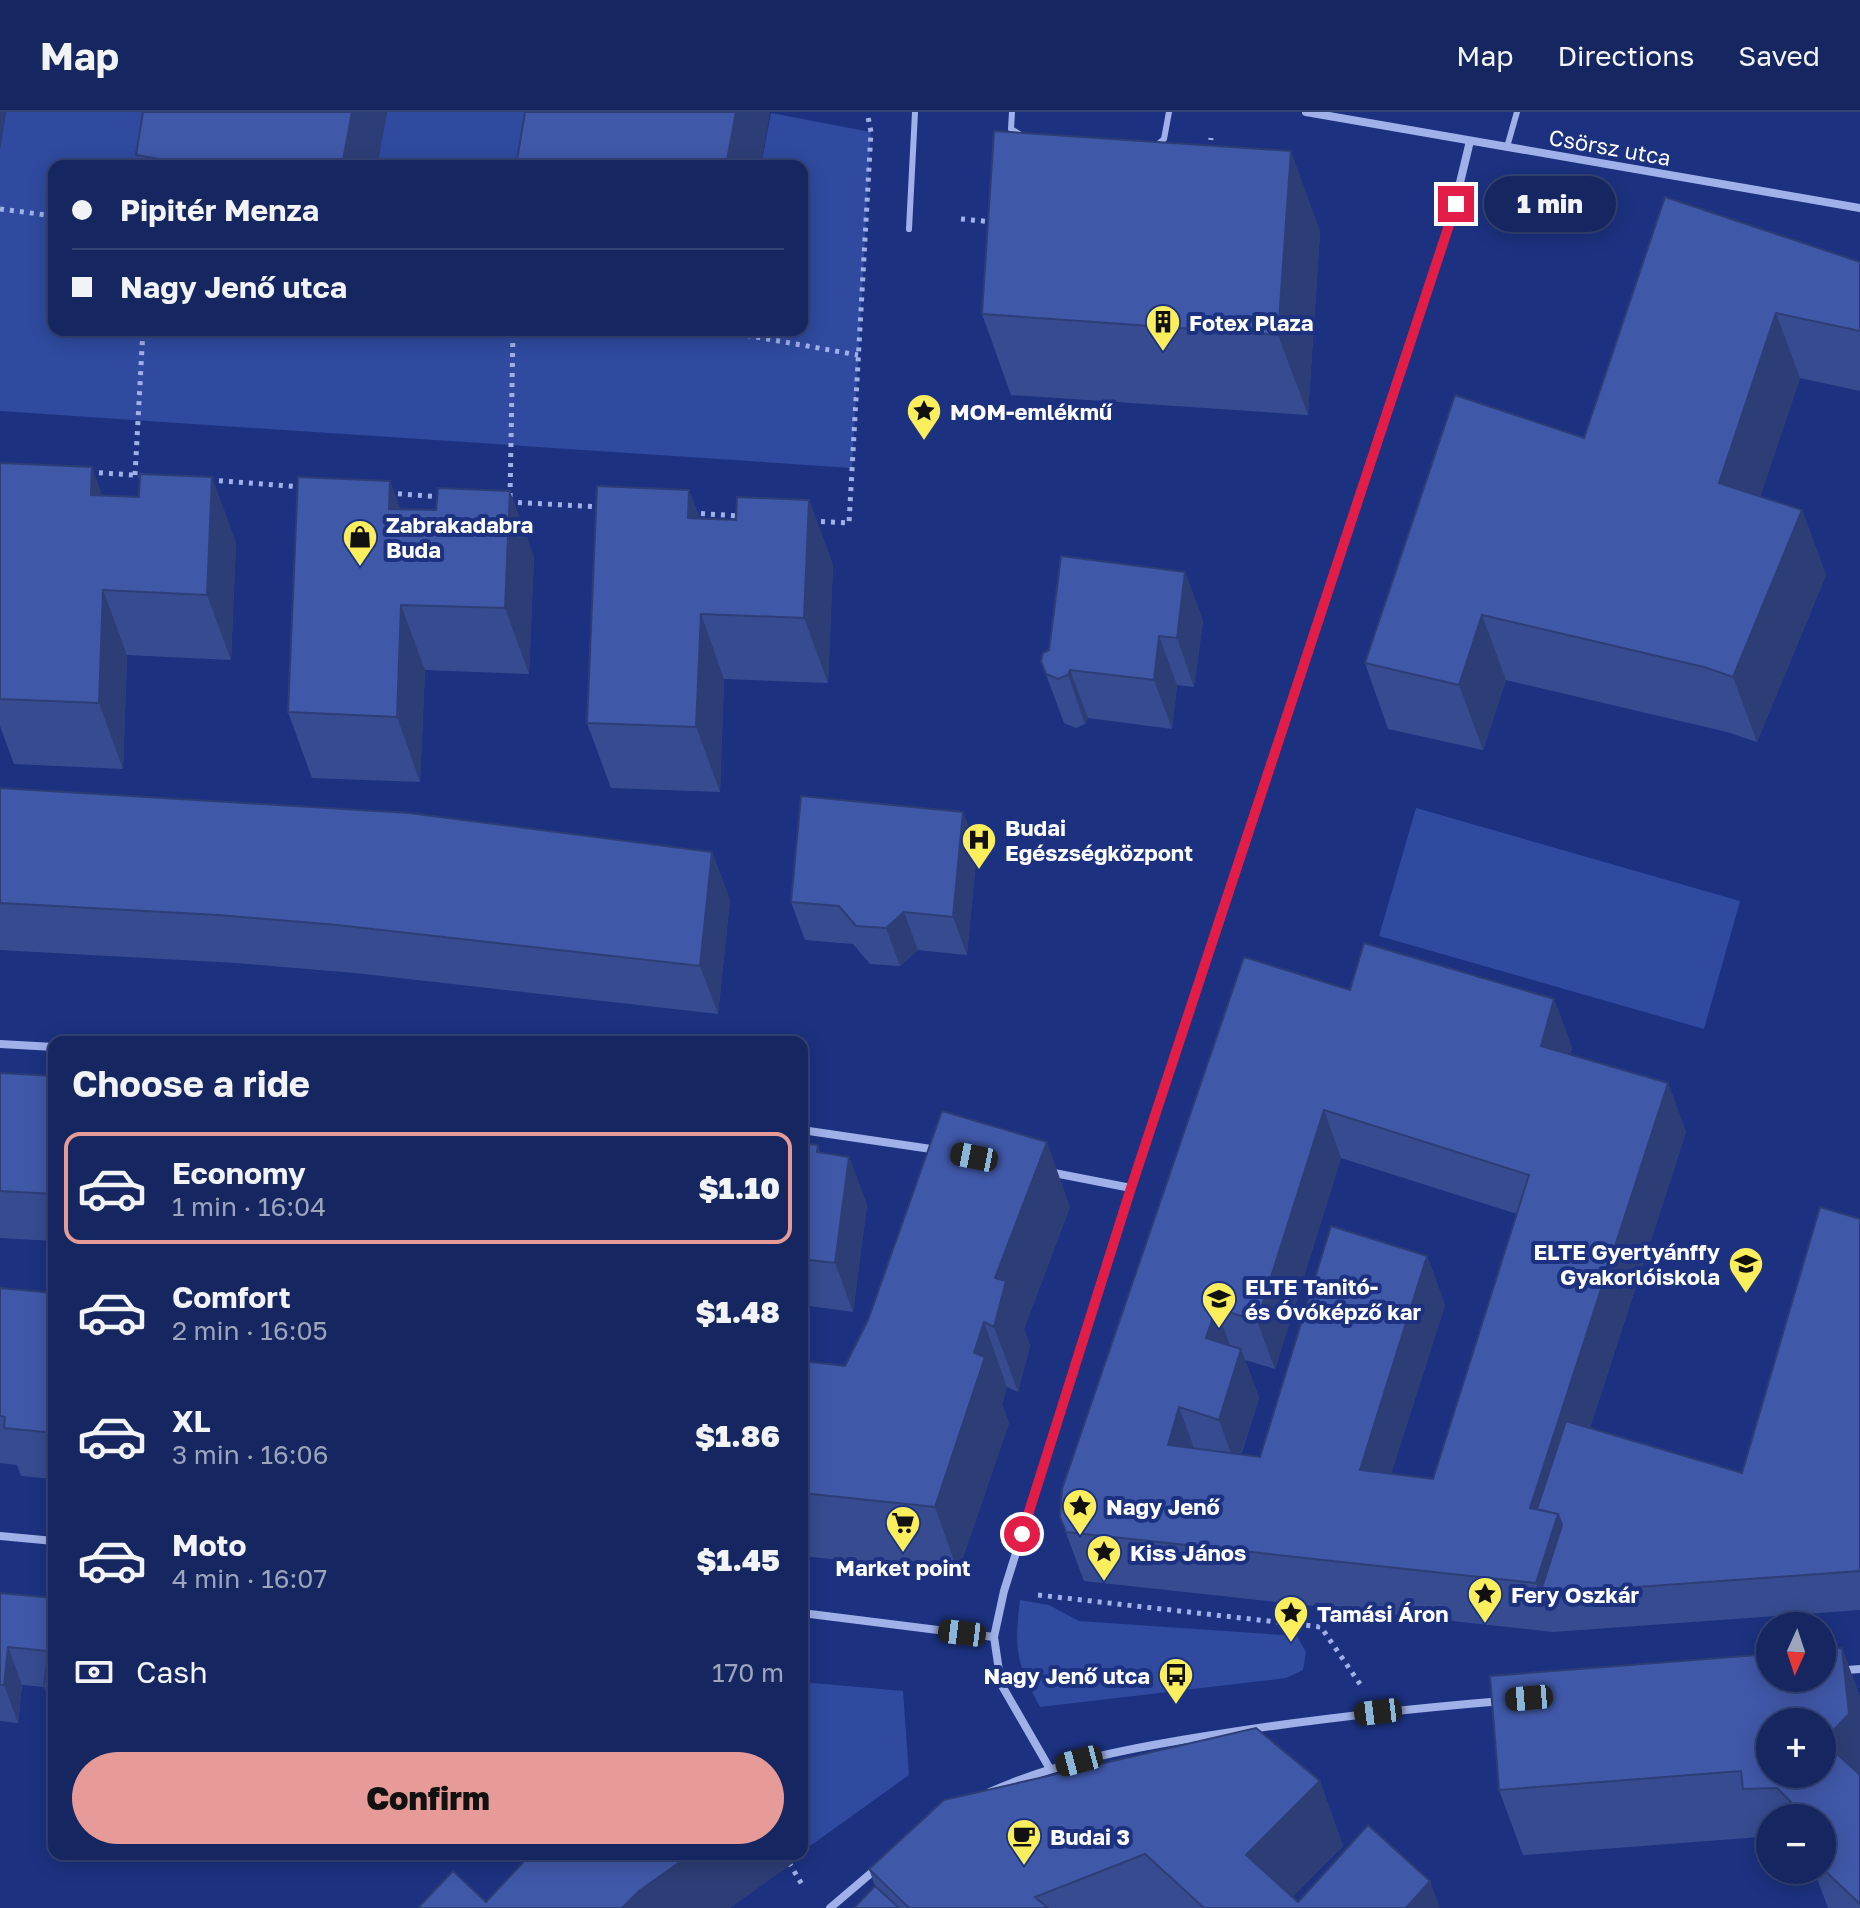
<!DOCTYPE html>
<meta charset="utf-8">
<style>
body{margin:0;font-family:"Golos Text",sans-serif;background:#223269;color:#f1f3f6;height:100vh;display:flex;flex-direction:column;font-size:30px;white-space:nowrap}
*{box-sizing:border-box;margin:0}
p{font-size:26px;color:#9da5bd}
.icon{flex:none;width:44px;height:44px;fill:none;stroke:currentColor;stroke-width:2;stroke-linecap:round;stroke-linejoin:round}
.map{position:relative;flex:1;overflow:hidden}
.drawer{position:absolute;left:48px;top:924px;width:760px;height:824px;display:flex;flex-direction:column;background:#152660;border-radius:16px;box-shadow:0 4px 20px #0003,0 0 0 2px #344375}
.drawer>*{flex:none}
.guide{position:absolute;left:48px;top:48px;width:760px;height:176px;border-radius:16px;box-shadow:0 4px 20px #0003,0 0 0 2px #344375;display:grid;align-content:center;height:176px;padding:0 24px;background:#152660}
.needle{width:52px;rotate:183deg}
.fabs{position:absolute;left:1756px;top:1500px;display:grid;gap:16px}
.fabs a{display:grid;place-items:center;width:80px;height:80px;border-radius:50%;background:#152660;box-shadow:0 4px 20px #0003,0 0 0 2px #344375;font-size:40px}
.end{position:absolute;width:36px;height:36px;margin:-18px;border:10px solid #e11d48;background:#fff;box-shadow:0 0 0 4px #fff}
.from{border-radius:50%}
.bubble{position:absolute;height:56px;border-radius:28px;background:#152660;box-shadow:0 4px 20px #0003,0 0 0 2px #344375;font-size:26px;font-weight:800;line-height:56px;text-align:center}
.car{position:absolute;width:24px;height:48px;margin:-24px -12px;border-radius:10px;box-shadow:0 0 6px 2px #0007;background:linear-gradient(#222 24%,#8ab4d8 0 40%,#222 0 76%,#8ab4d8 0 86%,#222 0)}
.guide b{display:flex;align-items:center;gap:28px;height:76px;font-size:30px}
.guide b+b{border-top:2px solid #344375}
.guide i{width:20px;height:20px;background:#f1f3f6}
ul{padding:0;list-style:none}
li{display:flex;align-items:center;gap:24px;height:112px;margin:0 16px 12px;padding:0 8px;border:4px solid transparent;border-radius:16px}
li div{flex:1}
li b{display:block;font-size:30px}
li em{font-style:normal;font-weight:800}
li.active{border-color:#e69b98}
li>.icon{width:72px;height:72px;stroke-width:1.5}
h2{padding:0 24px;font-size:36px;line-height:96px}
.pay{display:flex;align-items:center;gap:20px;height:88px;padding:0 24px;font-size:30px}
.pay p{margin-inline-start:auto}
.action{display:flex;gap:16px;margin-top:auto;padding:16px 24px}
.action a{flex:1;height:92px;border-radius:48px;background:#e69b98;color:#111;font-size:32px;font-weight:800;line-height:92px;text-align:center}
header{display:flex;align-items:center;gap:48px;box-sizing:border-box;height:112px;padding:0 40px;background:#152660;border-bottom:2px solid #344375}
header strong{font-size:38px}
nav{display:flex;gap:44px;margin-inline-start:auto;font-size:28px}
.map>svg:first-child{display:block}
.green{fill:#2f4a9f}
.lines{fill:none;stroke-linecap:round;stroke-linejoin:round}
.path{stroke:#a0b1e9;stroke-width:5;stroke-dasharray:4 6;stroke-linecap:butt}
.lane{stroke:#a0b1e9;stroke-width:6}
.street{stroke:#a0b1e9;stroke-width:8}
.wall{fill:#374c90;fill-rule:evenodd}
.shaded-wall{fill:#2d3e76}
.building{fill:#4058a8;stroke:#2d3e76;stroke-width:2;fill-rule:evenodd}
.route{stroke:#e11d48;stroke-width:10}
.labels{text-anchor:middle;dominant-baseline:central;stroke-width:8;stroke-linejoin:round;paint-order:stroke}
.street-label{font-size:22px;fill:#fff;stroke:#1c3280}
.poi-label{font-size:22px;font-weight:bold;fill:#fff;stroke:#1c3280;text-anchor:start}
</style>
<header>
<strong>Map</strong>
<nav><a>Map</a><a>Directions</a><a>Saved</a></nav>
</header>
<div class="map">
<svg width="1860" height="1796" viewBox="0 0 1860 1796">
<rect width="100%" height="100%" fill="#1c3280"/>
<path class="green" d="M6 0H161L156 54H54V218H802V54H761L771 1 871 20 852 356 0 299V37Z
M387 0H533L525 54H377Z
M1416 696 1740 789 1704 917 1379 824Z
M1020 1488 1049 1493 1079 1509 1297 1524 1306 1540 1303 1558 1286 1566 1040 1595C1016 1551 1014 1538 1020 1488Z
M802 1570 903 1579 909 1663 810 1734 802 1721Z"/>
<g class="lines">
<path class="path" d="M1210 38 1211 26
M0 97 54 104
M961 107 994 110
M717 218 858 243
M89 360 147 364
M135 363 143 218
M209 368 302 375
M388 381 442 385
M510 385 513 218
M508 390 602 395
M691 401 741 404
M811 409 849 411 871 20 867 0
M1038 1483 1321 1515 1360 1572
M784 1742 804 1776"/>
<path class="lane" d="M1012 0 1011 17 1021 23
M1157 33 1164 27 1169 0
M1507 35 1517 0
M909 117 915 0"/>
<path class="street" d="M1306 0 1860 96
M0 932 54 935
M802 1018 938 1038
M1049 1060 1131 1076
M0 1424 54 1429
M802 1501 994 1525
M1822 1560 1860 1557
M1050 1657 1001 1572 994 1525 1004 1479 1131 1076 1451 108 1470 29
M990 1680C1062 1648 1141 1634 1219 1622 1313 1607 1407 1597 1502 1589
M830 1796 877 1756"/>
</g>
<path class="wall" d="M143 0H387L377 54H140L136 43Z
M1665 85 1860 150V279L1800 266 1760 385 1802 398 1826 463 1757 630 1727 620 1506 568 1483 638 1388 617 1365 551 1584 326Z
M1320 119 1308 303 1011 283 982 202Z
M0 351 103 383 236 430 231 548 127 543 123 657 14 652 0 614Z
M390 369 400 397 534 444 529 562 425 558 420 670 312 666 288 600Z
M689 378 700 407 736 408 809 388 833 453 828 571 724 567 720 680 611 676 587 611Z
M1185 460 1203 509 1194 575 1177 573 1172 617 1088 606 1085 612 1076 616 1064 611 1041 549Z
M0 676 712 740 730 788 718 902 355 861 236 851 0 838Z
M963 700 977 738 967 843 918 838 900 854 870 852 853 832 805 828 791 790Z
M1350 878 1554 887 1572 936 1570 943 1668 971 1686 1020 1590 1316 1742 1361 1860 1107V1498L1553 1520 1084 1469 1060 1405ZM1341 1046 1517 1102 1433 1367 1391 1362 1445 1193 1427 1144 1260 1345 1241 1343 1259 1286 1245 1248 1275 1257Z
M0 961 54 964V1129L0 1126Z
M802 1031 818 1033 820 1041 849 1045 867 1093 853 1200 802 1193Z
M1070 1095 1024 1217 1030 1234 1018 1280 1007 1275 1002 1292 1009 1311 958 1460 802 1444V1249L845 1254Z
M0 1176 54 1181V1367L21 1364 17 1353 0 1351Z
M0 1481 54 1486V1602L44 1575 22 1573 18 1611 0 1609Z
M1842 1536 1860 1585V1796H1828L1814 1758H1822V1706H1770V1742H1766L1760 1725 1523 1743 1499 1678Z
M1320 1669 1343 1734 1292 1785 1298 1790 1440 1796H854L875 1774 869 1757Z
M360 1742H403V1746Z"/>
<path class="shaded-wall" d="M0 0H6L0 37Z
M352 0H387L377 54H342Z
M736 0H770L761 54H726Z
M1291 39 1320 119 1308 303 1278 223Z
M1776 201 1800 266 1743 436 1719 371Z
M92 355 116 420 91 383Z
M212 365 236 430 231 548 207 483Z
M390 369 414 434 389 397Z
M689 378 713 443 688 406Z
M510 379 534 444 529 562 505 496Z
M809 388 833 453 828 571 804 506Z
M1802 398 1826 463 1757 630 1733 565Z
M1185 460 1203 509 1194 575 1177 526Z
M103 478 127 543 123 657 99 591Z
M401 493 425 558 420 670 397 605Z
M701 502 724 567 720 680 696 615Z
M1482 503 1506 568 1483 638 1459 573Z
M1159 524 1177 573 1172 617 1154 568Z
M1070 558 1088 606 1085 612 1068 563Z
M963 700 977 738 967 843 953 805Z
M712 740 730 788 718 902 700 854Z
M904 800 918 838 900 854 886 816Z
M1554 887 1572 936 1558 982 1541 934Z
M1668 971 1686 1020 1560 1408 1576 1451 1540 1482 1536 1471 1530 1396Z
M1324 998 1341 1046 1275 1257 1257 1209Z
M1047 1030 1070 1095 1024 1217 1030 1234 1018 1280 994 1215 995 1166Z
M849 1045 867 1093 853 1200 835 1151Z
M1427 1144 1445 1193 1377 1406 1360 1358Z
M1216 1196 1234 1244 1206 1226Z
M984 1210 1007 1275 1002 1292 1009 1311 958 1460 935 1395 974 1241Z
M1241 1237 1259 1286 1236 1356 1219 1308Z
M1179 1295 1197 1344 1168 1333Z
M8 1535 22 1573 18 1611 4 1573Z
M1842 1536 1860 1585V1681L1823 1629Z
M1320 1669 1343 1734 1282 1796 1246 1743Z
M802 1726 807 1741 730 1796H622L639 1779 691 1742H802Z
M1430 1769 1440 1796H1406Z"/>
<path class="building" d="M143 0H352L342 54H199L136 43Z
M525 0H736L726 54H516Z
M994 19 1291 39 1278 223 982 202Z
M1665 85 1860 150V219L1776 201 1719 371 1802 398 1733 565 1704 555 1482 503 1459 573 1365 551 1455 283 1584 326Z
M0 351 92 355 91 383 139 385 140 362 212 365 207 483 103 478 99 591 0 587Z
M298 365 390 369 389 397 436 398 438 376 510 379 505 496 401 493 397 605 288 600Z
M597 374 689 378 688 406 736 408 737 385 809 388 804 506 701 502 696 615 587 611Z
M1061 444 1185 460 1177 526 1159 524 1154 568 1070 558 1068 563 1058 567 1046 562 1041 549 1043 541 1049 538Z
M0 676 409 701 712 740 700 854 337 813 218 803 0 791Z
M801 684 963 700 953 805 904 800 886 816 856 814 839 794 791 790Z
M1364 831 1554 887 1541 934 1668 971 1530 1396 1558 1402 1536 1471 1066 1420 1060 1405 1062 1377 1244 845 1350 878ZM1324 998 1529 1063 1433 1367 1360 1358 1427 1144 1331 1114 1260 1345 1168 1333 1179 1295 1219 1308 1241 1237 1206 1226 1216 1196 1257 1209Z
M0 961 54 964V1082L0 1079Z
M942 999 1047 1030 995 1166 1006 1169 994 1215 984 1210 974 1241 985 1245 935 1395 802 1381V1249L845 1254 868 1208Z
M802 1031 818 1033 817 1040 849 1045 835 1151 802 1147Z
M1820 1095 1860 1107V1459L1540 1482 1562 1413 1558 1402 1537 1397 1566 1309 1742 1361Z
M0 1176 54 1181V1321L4 1316 5 1305 0 1304Z
M0 1481 54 1486 48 1539 8 1535 4 1573H0Z
M54 1490V1577L44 1576Z
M1842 1536 1849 1602 1823 1629 1860 1663V1792L1822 1756V1729L1826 1725 1822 1721V1706H1807L1777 1676 1743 1677 1741 1659 1499 1678 1490 1564 1770 1542V1566H1822V1538ZM1770 1610H1822V1662H1770Z
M1256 1616 1320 1669 1246 1743 1298 1790 1368 1713 1430 1769 1406 1796H1204L1145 1742 1035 1785 1048 1796H909L869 1757 944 1688Z
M531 1742H691L639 1779 622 1796H418L453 1759 486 1790Z
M875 1774 899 1796H854Z"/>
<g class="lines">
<path class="route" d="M1022 1422 1131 1076 1456 92"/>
</g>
<defs>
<symbol id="building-pin" viewBox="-11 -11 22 30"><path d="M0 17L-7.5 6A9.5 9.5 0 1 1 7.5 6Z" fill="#faee5d" stroke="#1c3280"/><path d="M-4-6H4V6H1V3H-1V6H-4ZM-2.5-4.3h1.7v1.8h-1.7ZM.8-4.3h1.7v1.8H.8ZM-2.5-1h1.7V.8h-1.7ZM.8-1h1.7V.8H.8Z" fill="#111"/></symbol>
<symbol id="sight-pin" viewBox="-11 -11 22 30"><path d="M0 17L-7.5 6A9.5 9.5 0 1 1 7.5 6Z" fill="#faee5d" stroke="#1c3280"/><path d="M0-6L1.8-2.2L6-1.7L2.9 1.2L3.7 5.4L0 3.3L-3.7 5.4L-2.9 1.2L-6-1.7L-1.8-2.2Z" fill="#111"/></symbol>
<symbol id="shop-pin" viewBox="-11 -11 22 30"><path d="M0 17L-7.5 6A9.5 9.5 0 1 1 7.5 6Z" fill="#faee5d" stroke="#1c3280"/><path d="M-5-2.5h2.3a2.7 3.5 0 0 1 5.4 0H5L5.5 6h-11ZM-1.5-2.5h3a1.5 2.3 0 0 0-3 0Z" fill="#111"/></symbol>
<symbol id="hospital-pin" viewBox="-11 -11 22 30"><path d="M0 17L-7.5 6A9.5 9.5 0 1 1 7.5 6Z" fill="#faee5d" stroke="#1c3280"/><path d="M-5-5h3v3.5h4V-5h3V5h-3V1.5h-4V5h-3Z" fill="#111"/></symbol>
<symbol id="school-pin" viewBox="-11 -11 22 30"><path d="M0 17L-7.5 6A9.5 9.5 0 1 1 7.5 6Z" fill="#faee5d" stroke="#1c3280"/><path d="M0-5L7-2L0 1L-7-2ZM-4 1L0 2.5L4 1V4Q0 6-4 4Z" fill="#111"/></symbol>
<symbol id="university-pin" viewBox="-11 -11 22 30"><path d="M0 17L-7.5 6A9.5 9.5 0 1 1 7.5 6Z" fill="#faee5d" stroke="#1c3280"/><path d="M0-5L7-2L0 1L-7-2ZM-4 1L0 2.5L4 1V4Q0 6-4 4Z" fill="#111"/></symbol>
<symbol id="supermarket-pin" viewBox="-11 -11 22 30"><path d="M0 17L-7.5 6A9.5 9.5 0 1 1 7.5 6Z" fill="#faee5d" stroke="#1c3280"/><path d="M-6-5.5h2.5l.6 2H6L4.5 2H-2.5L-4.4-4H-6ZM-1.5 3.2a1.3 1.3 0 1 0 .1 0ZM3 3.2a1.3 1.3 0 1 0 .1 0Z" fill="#111"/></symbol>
<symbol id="bus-pin" viewBox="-11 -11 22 30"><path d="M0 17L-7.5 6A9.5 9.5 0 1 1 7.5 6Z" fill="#faee5d" stroke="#1c3280"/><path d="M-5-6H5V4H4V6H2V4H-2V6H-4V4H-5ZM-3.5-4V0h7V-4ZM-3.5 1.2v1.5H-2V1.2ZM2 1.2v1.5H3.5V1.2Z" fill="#111"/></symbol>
<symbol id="cafe-pin" viewBox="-11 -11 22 30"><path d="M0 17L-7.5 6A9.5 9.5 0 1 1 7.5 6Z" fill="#faee5d" stroke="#1c3280"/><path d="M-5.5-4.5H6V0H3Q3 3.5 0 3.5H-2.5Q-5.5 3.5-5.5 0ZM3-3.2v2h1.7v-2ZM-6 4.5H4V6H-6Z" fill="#111"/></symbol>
</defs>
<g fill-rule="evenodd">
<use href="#building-pin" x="1143" y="190" width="40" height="54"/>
<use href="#sight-pin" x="904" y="279" width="40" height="54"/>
<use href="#shop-pin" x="340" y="405" width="40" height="54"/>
<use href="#hospital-pin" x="959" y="708" width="40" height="54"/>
<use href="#school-pin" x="1726" y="1132" width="40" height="54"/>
<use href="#university-pin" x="1199" y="1167" width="40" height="54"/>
<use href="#sight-pin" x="1060" y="1374" width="40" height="54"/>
<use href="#supermarket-pin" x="883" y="1391" width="40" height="54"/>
<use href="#sight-pin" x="1084" y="1420" width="40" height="54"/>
<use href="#sight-pin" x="1465" y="1462" width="40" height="54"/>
<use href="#sight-pin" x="1271" y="1481" width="40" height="54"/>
<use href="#bus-pin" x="1156" y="1543" width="40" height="54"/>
<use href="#cafe-pin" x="1004" y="1704" width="40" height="54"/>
</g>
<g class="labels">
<g class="street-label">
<text transform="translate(1610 35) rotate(10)">Csörsz utca</text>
</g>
<g class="poi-label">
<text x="1189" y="210">Fotex Plaza</text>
<text x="950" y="299">MOM-emlékmű</text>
<text x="386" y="412">Zabrakadabra<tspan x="386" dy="25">Buda</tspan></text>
<text x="1005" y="715">Budai<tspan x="1005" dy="25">Egészségközpont</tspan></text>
<text x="1720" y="1139" text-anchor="end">ELTE Gyertyánffy<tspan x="1720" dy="25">Gyakorlóiskola</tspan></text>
<text x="1245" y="1174">ELTE Tanitó-<tspan x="1245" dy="25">és Óvóképző kar</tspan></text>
<text x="1106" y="1394">Nagy Jenő</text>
<text x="1130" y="1440">Kiss János</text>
<text x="903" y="1455" text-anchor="middle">Market point</text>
<text x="1511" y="1482">Fery Oszkár</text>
<text x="1317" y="1501">Tamási Áron</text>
<text x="1150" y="1563" text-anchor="end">Nagy Jenő utca</text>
<text x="1050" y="1724">Budai 3</text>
</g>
</g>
</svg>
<div class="fabs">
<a><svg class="needle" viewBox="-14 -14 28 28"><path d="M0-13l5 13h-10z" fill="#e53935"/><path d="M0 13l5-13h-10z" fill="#9da5bd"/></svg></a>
<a>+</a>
<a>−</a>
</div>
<i class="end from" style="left:1022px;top:1422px"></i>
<i class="end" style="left:1456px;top:92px"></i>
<div class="bubble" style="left:1484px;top:64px;width:132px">1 min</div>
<i class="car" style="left:974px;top:1045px;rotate:281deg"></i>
<i class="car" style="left:962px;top:1521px;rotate:277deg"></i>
<i class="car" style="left:1529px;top:1586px;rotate:265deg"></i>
<i class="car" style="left:1378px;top:1600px;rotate:263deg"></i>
<i class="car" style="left:1079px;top:1649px;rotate:255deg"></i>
<div class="guide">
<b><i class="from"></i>Pipitér Menza</b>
<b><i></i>Nagy Jenő utca</b>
</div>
<section class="drawer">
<h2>Choose a ride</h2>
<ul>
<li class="active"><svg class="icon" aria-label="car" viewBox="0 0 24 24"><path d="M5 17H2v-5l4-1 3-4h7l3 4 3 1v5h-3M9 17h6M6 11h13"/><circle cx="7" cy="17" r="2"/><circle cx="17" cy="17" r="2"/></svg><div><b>Economy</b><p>1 min · 16:04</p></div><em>$1.10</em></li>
<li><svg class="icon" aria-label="car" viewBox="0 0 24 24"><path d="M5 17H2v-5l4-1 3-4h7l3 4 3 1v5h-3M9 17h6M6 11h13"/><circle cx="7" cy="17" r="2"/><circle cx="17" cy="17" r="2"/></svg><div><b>Comfort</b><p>2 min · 16:05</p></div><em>$1.48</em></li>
<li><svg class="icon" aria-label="car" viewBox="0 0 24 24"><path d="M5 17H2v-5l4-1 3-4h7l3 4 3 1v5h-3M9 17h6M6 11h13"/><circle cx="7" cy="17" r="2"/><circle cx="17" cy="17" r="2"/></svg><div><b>XL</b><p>3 min · 16:06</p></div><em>$1.86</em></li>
<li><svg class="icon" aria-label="car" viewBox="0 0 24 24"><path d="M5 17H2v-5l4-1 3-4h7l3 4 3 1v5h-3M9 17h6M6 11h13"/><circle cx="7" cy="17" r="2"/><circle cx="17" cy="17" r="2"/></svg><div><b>Moto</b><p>4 min · 16:07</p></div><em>$1.45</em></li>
</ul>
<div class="pay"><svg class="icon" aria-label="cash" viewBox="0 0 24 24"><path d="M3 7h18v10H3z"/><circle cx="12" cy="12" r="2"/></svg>Cash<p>170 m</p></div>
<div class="action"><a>Confirm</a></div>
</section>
</div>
